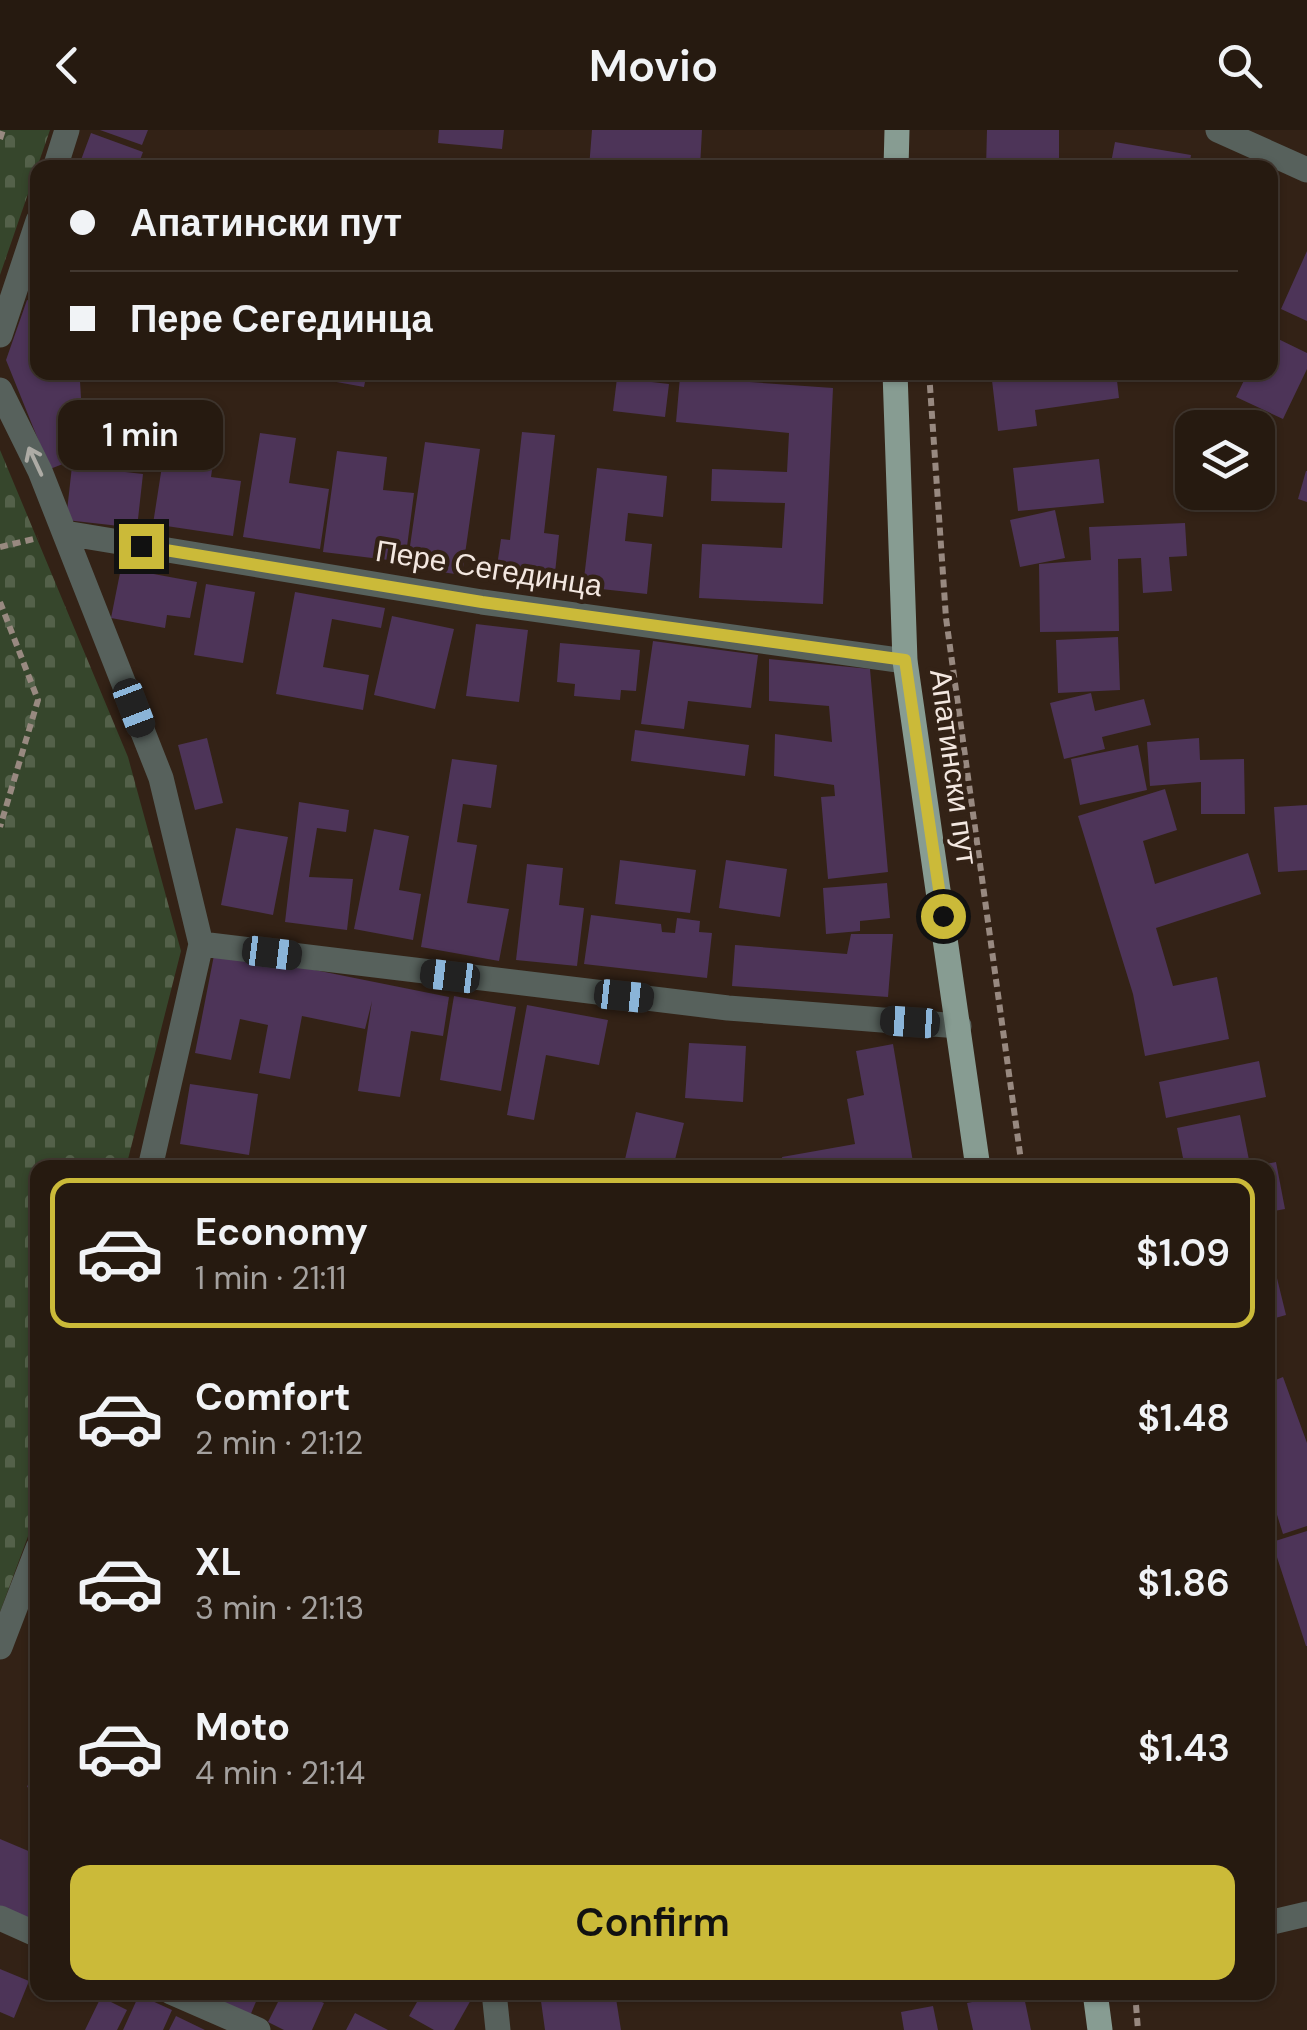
<!DOCTYPE html>
<meta charset="utf-8">
<style>
body{margin:0;font-family:"DM Sans",sans-serif;background:#2e2319;color:#f1f3f6;height:100vh;display:flex;flex-direction:column;font-size:38px;white-space:nowrap}
*{box-sizing:border-box;margin:0}
p{font-size:32px;color:#a4a19f}
.icon{flex:none;width:55px;height:55px;fill:none;stroke:currentColor;stroke-width:2;stroke-linecap:round;stroke-linejoin:round}
.map{position:relative;flex:1;overflow:hidden}
.panel{position:absolute;left:30px;top:1030px;width:1245px;height:840px;display:flex;flex-direction:column;background:#261a10;border-radius:20px;box-shadow:0 2px 8px #0004,0 0 0 2px #423830}
.panel>*{flex:none}
.top-card{position:absolute;left:30px;top:30px;width:1248px;height:220px;border-radius:20px;box-shadow:0 2px 8px #0004,0 0 0 2px #423830;display:grid;align-content:center;height:220px;padding:0 40px;background:#261a10}
.fabs{position:absolute;left:1175px;top:280px;display:grid;gap:20px}
.fabs a{display:grid;place-items:center;width:100px;height:100px;border-radius:20px;background:#261a10;box-shadow:0 2px 8px #0004,0 0 0 2px #423830;font-size:50px}
.end{position:absolute;width:45px;height:45px;margin:-22px;border:12px solid #cbba39;background:#111;box-shadow:0 0 0 5px #111}
.from{border-radius:50%}
.bubble{position:absolute;height:70px;border-radius:20px;background:#261a10;box-shadow:0 2px 8px #0004,0 0 0 2px #423830;font-size:32px;font-weight:600;line-height:70px;text-align:center}
.car{position:absolute;width:30px;height:60px;margin:-30px -15px;border-radius:12px;box-shadow:0 0 8px 2px #0007;background:linear-gradient(#222 24%,#8ab4d8 0 40%,#222 0 76%,#8ab4d8 0 86%,#222 0)}
.top-card b{display:flex;align-items:center;gap:35px;height:95px;font-size:38px}
.top-card b+b{border-top:2px solid #423830}
.top-card i{width:25px;height:25px;background:#f1f3f6}
ul{padding:18px 0 0;list-style:none}
li{display:flex;align-items:center;gap:30px;height:150px;margin:0 20px 15px;padding:0 20px;border:5px solid transparent;border-radius:20px}
li div{flex:1}
li b{display:block;font-size:38px}
li em{font-style:normal;font-weight:600}
li.current{border-color:#cbba39}
li>.icon{width:90px;height:90px;stroke-width:1.5}
.action{display:flex;gap:20px;margin-top:auto;padding:20px 40px}
.action a{flex:1;height:115px;border-radius:20px;background:#cbba39;color:#111;font-size:40px;font-weight:600;line-height:115px;text-align:center}
header{display:flex;justify-content:space-between;align-items:center;height:130px;padding:0 40px;background:#261a10;font-size:45px;font-weight:600}
.map>svg:first-child{display:block}
.cemetery{fill:url(#cemetery-stones)}
.building{fill:#4d3458}
.lines{fill:none;stroke-linecap:round;stroke-linejoin:round}
.path{stroke:#988980;stroke-width:6;stroke-dasharray:8 5;stroke-linecap:butt}
.minor{stroke:#57615c;stroke-width:25}
.major{stroke:#879c92;stroke-width:25}
.oneway{stroke:#adaba5}
.route{stroke:#cbba39;stroke-width:12}
.labels{text-anchor:middle;dominant-baseline:central;stroke-width:9;stroke-linejoin:round;paint-order:stroke}
.street-label{font-size:30px;fill:#f3e7e0;stroke:#332216}
</style>
<header><svg class="icon" aria-label="back" viewBox="0 0 24 24"><path d="M15 5l-7 7 7 7"/></svg>Movio<svg class="icon" aria-label="search" viewBox="0 0 24 24"><circle cx="10" cy="10" r="6"/><path d="M15 15l6 6"/></svg></header>
<div class="map">
<svg width="1307" height="1900" viewBox="0 0 1307 1900">
<defs>
<pattern id="cemetery-stones" width="16" height="16" patternUnits="userSpaceOnUse" patternTransform="scale(2.5)"><rect width="16" height="16" fill="#36462c"/><path d="M2 7V4a2 2 0 0 1 4 0v3zM10 15v-3a2 2 0 0 1 4 0v3z" fill="#54614a"/></pattern>
</defs>
<rect width="100%" height="100%" fill="#332216"/>
<path class="cemetery" d="M0 0H50L0 145Z
M0 320 128 627 181 821 126 1037 38 1038 37 1382 0 1482Z"/>
<path class="building" d="M100 0H148L142 15Z
M439 0H504L502 19 438 13Z
M592 0H702L700 38H589Z
M987 0H1059V38H986Z
M91 3 143 22 137 38H78Z
M1115 12 1191 25 1189 38H1110Z
M402 29 475 33V38H402Z
M1307 121V191L1281 179Z
M27 170 38 173V242H59L57 247 80 251 82 285 65 284 86 325 50 339 6 230Z
M1270 205 1307 223V239L1283 289 1236 267 1248 242H1270Z
M282 242H367L364 257Z
M991 242H1052V249L1075 242H1116L1119 268 1035 280 1037 296 998 301Z
M680 247 833 258 823 474 699 468 702 414 782 418 785 373 711 371 712 339 787 342 789 303 676 292Z
M617 248 669 254 665 287 613 281Z
M522 302 555 305 544 403 559 405 555 443 497 436 501 409 510 410Z
M260 303 296 308 289 353 329 359 320 419 243 407Z
M167 304 216 312 211 347 241 351 233 406 153 394Z
M425 312 480 319 462 445 407 437Z
M337 321 387 327 383 360 414 363 405 432 323 422Z
M1099 329 1104 373 1018 381 1013 338Z
M72 336 143 344 137 398 66 390Z
M597 338 667 346 663 387 628 383 625 411 652 414 647 464 583 457Z
M1306 341H1307V372L1298 369Z
M1055 380 1065 428 1020 437 1010 390Z
M1185 393 1187 426 1169 427 1172 461 1143 463 1141 428 1118 429 1119 501 1040 502 1039 434 1091 430 1089 397Z
M121 438 197 452 190 488 167 485 165 498 111 488Z
M206 454 255 462 243 533 194 525Z
M295 462 385 478 381 498 332 489 323 537 369 545 363 580 276 564Z
M392 486 454 499 435 579 374 565Z
M476 494 528 500 519 572 466 566Z
M1118 507 1120 560 1058 563 1056 510Z
M653 511 758 525 751 578 688 571 684 599 641 594Z
M560 513 640 520 636 561 621 560 620 570 574 566 575 554 557 552Z
M769 529 870 539 888 742 828 749 821 667 835 666 834 655 774 646 775 604 832 612 829 576 769 571Z
M1091 563 1095 581 1144 569 1151 595 1102 607 1105 619 1064 629 1050 573Z
M635 600 749 615 745 646 631 631Z
M207 608 223 673 195 680 178 615Z
M1199 608 1200 630 1244 629 1245 684H1201V652L1150 656 1147 612Z
M1138 615 1147 660 1080 675 1071 629Z
M452 629 497 635 491 678 463 674 457 712 477 715 467 773 509 779 499 831 421 817Z
M1165 659 1177 700 1143 711 1155 754 1248 723 1261 764 1156 798 1173 856 1217 847 1229 909 1145 926 1133 864 1078 686Z
M299 672 349 680 346 702 317 698 309 747 353 749 347 800 285 792Z
M1307 675V740L1278 742 1274 677Z
M236 698 288 707 273 785 221 775Z
M374 699 409 706 399 760 421 764 413 810 354 799Z
M620 730 696 740 690 783 615 774Z
M726 730 787 739 780 787 719 778Z
M527 734 563 738 559 775 584 778 577 836 516 830Z
M887 753 890 788 860 791V801L826 804 823 758Z
M591 785 661 794 662 802 675 803 677 788 700 791 699 802 712 803 707 848 584 834Z
M851 804H893L888 867 732 856 735 815 847 824Z
M215 820 449 867 443 906 411 901 400 967 358 961 372 871 365 899 302 886 290 949 259 943 268 895 240 889 231 930 195 923Z
M454 866 516 877 501 961 440 950Z
M527 875 608 890 599 935 546 925 534 990 507 985Z
M689 913 746 916 743 972 685 968Z
M893 914 914 1038H784L782 1027 855 1014 847 969 864 965 856 921Z
M1259 931 1266 967 1166 988 1159 952Z
M190 954 258 964 249 1025 180 1014Z
M636 982 684 993 673 1038H623Z
M1240 985 1249 1030 1185 1038 1177 998Z
M1276 1032 1285 1079 1268 1082V1038L1256 1036Z
M1276 1144 1286 1185 1268 1190V1146Z
M1283 1247 1307 1313V1396L1283 1404 1268 1356V1253Z
M1307 1401V1516H1306L1272 1412Z
M37 1632H38V1661L27 1657Z
M0 1709 38 1725V1793L0 1778Z
M0 1839 29 1851 14 1888 0 1882Z
M204 1862H260L250 1886 203 1866Z
M283 1862H315L313 1868 324 1873 312 1900H284L268 1892Z
M399 1862H463L472 1868 454 1900H434L409 1886 417 1872Z
M554 1862H615L621 1900H545L540 1864Z
M1023 1862 1031 1900H973L967 1873Z
M139 1865 172 1880 163 1900H123Z
M101 1867 127 1880 117 1900H85Z
M933 1876 938 1900H904L901 1882Z
M355 1883 388 1900H346Z
M176 1886 205 1900H169Z"/>
<g class="lines">
<path class="path" d="M0 9 3 0
M929 242 946 488 1022 1038
M0 417 38 408
M0 472 38 570 0 697
M1135 1862 1138 1900"/>
<path class="minor" d="M1218 0 1307 40
M55 38 67 0
M0 205 38 91
M0 260 40 341 161 648 201 814 150 1038
M65 403 482 472 905 531
M201 814 728 878 959 896
M0 1517 38 1418
M0 1788 38 1805
M1268 1793 1307 1784
M171 1862 258 1900
M494 1862 498 1900"/>
<path class="major" d="M896 38 897 0
M895 242 905 531 978 1038
M1095 1862 1100 1900"/>
</g>
<defs><path id="oneway-shaft" d="M-6 0H5M1.5-3L5.5 0L1.5 3" fill="none" stroke-width="1.6" stroke-linecap="round" stroke-linejoin="round" transform="scale(2.5)"/></defs>
<use class="oneway" href="#oneway-shaft" transform="translate(35 331) rotate(-115)"/>
<g class="lines">
<path class="route" d="M141 416 482 472 905 530 943 786"/>
</g>
<g class="labels">
<g class="street-label">
<text transform="translate(489 438) rotate(9)">Пере Сегединца</text>
<text transform="translate(954 637) rotate(82)">Апатински пут</text>
</g>
</g>
</svg>
<div class="fabs">
<a><svg class="icon" aria-label="layers" viewBox="0 0 24 24"><path d="M12 4l9 5-9 5-9-5zM3 14l9 5 9-5"/></svg></a>
</div>
<i class="end from" style="left:943px;top:786px"></i>
<i class="end" style="left:141px;top:416px"></i>
<div class="bubble" style="left:58px;top:270px;width:165px">1 min</div>
<i class="car" style="left:134px;top:578px;rotate:159deg"></i>
<i class="car" style="left:272px;top:823px;rotate:97deg"></i>
<i class="car" style="left:450px;top:846px;rotate:277deg"></i>
<i class="car" style="left:624px;top:866px;rotate:96deg"></i>
<i class="car" style="left:910px;top:892px;rotate:274deg"></i>
<div class="top-card">
<b><i class="from"></i>Апатински пут</b>
<b><i></i>Пере Сегединца</b>
</div>
<section class="panel">
<ul>
<li class="current"><svg class="icon" aria-label="car" viewBox="0 0 24 24"><path d="M5 17H2v-5l4-1 3-4h7l3 4 3 1v5h-3M9 17h6M6 11h13"/><circle cx="7" cy="17" r="2"/><circle cx="17" cy="17" r="2"/></svg><div><b>Economy</b><p>1 min · 21:11</p></div><em>$1.09</em></li>
<li><svg class="icon" aria-label="car" viewBox="0 0 24 24"><path d="M5 17H2v-5l4-1 3-4h7l3 4 3 1v5h-3M9 17h6M6 11h13"/><circle cx="7" cy="17" r="2"/><circle cx="17" cy="17" r="2"/></svg><div><b>Comfort</b><p>2 min · 21:12</p></div><em>$1.48</em></li>
<li><svg class="icon" aria-label="car" viewBox="0 0 24 24"><path d="M5 17H2v-5l4-1 3-4h7l3 4 3 1v5h-3M9 17h6M6 11h13"/><circle cx="7" cy="17" r="2"/><circle cx="17" cy="17" r="2"/></svg><div><b>XL</b><p>3 min · 21:13</p></div><em>$1.86</em></li>
<li><svg class="icon" aria-label="car" viewBox="0 0 24 24"><path d="M5 17H2v-5l4-1 3-4h7l3 4 3 1v5h-3M9 17h6M6 11h13"/><circle cx="7" cy="17" r="2"/><circle cx="17" cy="17" r="2"/></svg><div><b>Moto</b><p>4 min · 21:14</p></div><em>$1.43</em></li>
</ul>
<div class="action"><a>Confirm</a></div>
</section>
</div>
